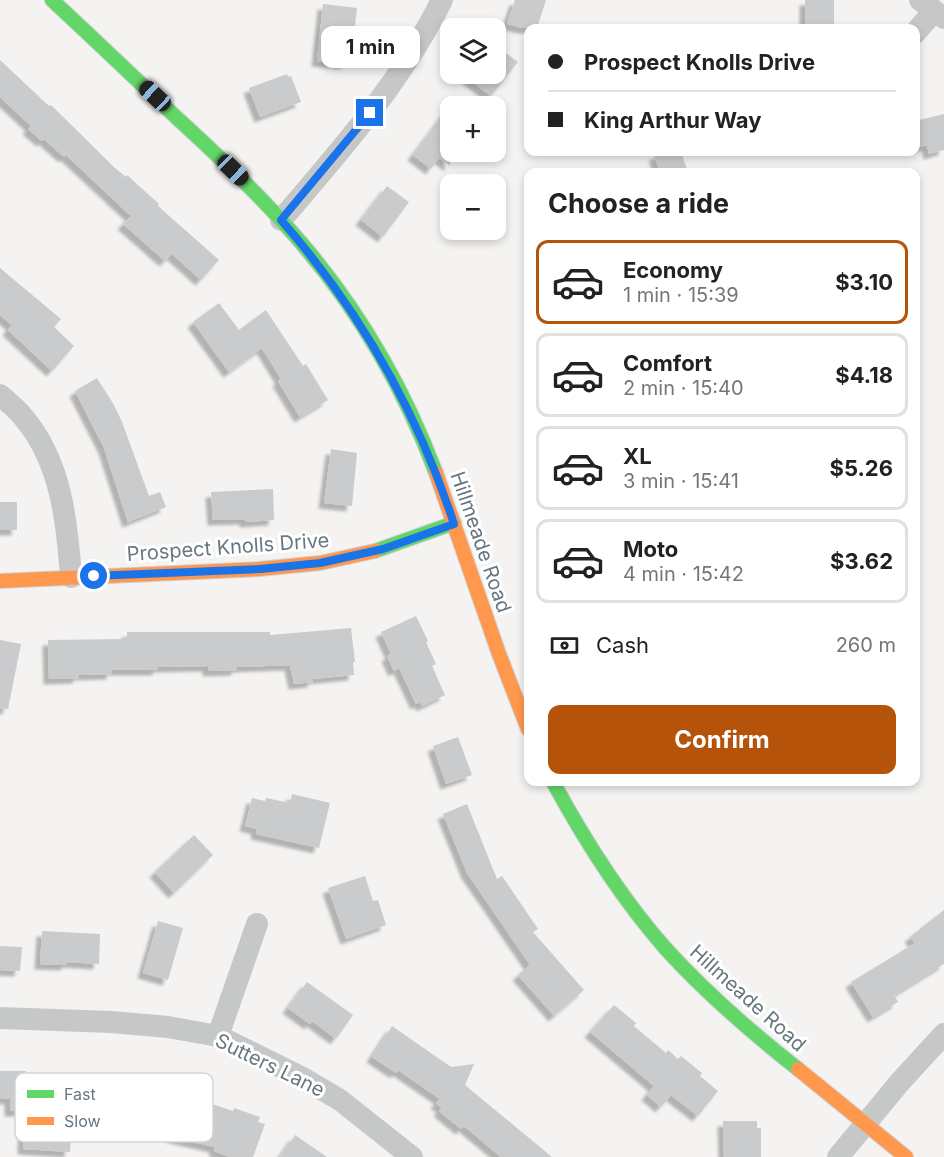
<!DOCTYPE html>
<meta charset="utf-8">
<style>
body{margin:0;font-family:Inter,sans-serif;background:#f6f6f6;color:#222;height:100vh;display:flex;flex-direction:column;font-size:22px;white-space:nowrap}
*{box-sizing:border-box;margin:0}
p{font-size:20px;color:#767676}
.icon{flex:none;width:33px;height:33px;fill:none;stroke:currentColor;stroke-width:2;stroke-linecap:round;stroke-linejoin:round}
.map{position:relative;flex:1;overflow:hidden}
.side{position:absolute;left:524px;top:168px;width:396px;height:618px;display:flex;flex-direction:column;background:#fff;border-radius:12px;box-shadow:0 3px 9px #0003}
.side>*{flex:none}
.hud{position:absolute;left:524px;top:24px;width:396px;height:132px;border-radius:12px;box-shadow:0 3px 9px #0003;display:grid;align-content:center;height:132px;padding:0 24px;background:#fff}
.fabs{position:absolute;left:440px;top:18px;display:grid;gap:12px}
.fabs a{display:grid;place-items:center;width:66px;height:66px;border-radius:12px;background:#fff;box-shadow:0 3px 9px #0003;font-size:30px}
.end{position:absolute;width:27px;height:27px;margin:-14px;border:8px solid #1a73e8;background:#fff;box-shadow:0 0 0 3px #fff}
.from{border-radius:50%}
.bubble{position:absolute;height:42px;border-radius:12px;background:#fff;box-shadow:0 3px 9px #0003;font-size:20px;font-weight:700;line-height:42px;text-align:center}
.car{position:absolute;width:18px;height:36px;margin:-18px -9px;border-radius:8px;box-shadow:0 0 4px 2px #0007;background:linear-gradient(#222 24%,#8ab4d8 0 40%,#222 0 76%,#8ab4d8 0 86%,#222 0)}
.hud b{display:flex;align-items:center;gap:21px;height:57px;font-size:22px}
.hud b+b{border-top:2px solid #e0e0e0}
.hud i{width:15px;height:15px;background:#222}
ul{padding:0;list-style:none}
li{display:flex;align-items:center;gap:18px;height:84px;margin:0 12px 9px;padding:0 12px;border:3px solid #e0e0e0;border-radius:12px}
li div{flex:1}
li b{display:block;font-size:22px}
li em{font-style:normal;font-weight:700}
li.on{border-color:#b45309}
li>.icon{width:54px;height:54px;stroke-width:1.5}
h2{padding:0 24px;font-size:27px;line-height:72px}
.pay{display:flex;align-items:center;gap:15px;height:66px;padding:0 24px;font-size:22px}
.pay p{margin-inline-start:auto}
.primary-button{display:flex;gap:12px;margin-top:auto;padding:12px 24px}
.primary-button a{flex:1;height:69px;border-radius:12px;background:#b45309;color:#fff;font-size:24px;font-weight:700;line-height:69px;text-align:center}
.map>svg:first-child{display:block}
.building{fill:#cacbcc;filter:url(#shadow)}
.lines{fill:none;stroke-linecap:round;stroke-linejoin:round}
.fast-casing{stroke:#cfd0d0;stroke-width:16}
.slow-casing{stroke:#cfd0d0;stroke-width:16}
.street{stroke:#c6c8c8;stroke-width:22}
.fast{stroke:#63d668;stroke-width:14}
.slow{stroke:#ff974d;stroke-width:14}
.route{stroke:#1a73e8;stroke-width:8}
.labels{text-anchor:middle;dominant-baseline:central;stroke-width:6;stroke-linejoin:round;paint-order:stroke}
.street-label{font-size:20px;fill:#667780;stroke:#fff}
.key{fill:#fff;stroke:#d1d6d9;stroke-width:1.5}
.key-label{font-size:16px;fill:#667780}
</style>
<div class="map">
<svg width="944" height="1157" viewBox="0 0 944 1157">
<defs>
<filter id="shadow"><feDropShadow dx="-5.5" dy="5.5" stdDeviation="1.5" flood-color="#0004"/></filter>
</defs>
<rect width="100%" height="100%" fill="#f4f3f2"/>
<path class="building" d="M515 0H546L537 28H523L507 24Z
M805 0H834V28H805Z
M323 4 357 8 354 34H350L346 64 317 61Z
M495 45 518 62 491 96 462 74H495Z
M0 60 49 106 51 105 115 168 126 177 127 175 159 204 158 206 219 260 201 280 172 254 165 261 123 224 131 216 66 155 64 157 44 139 42 141 28 129 31 126 0 97Z
M287 74 288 77 291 76 301 102 260 117 249 88Z
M450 106V166L439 158 431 169 413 155Z
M944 114V150L929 154 927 145 920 147 915 121Z
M663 152H681L688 172H660L654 155Z
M387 186 409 202 383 237 361 220Z
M0 268 61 319 54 327 74 346 52 371 8 330 12 325 0 315Z
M219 303 239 330 266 310 303 366 306 364 328 400 300 417 278 381 281 379 262 348 229 372 193 322Z
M97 378 114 405 122 422 149 496 160 492 166 507 128 522 104 448 75 391Z
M331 449 357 453 352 506 324 503Z
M273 489 274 520 245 522V519L213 520 211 492Z
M0 502H17V530H0Z
M416 616 428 641 426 642 436 664 432 666 445 695 422 706 420 702 416 704 399 668 394 671 387 656 391 654 381 632Z
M351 628 355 662H353L354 675 313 679V682L294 684 290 665 237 667V670L208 671V666L158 667V670H112V674L78 675 79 678 49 679 48 640 127 639V632H270V635Z
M0 640 21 644 8 709 0 708Z
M458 737 472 775 446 784 433 746Z
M292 794 330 803 319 848 256 834 257 829 245 826 252 798 265 801 266 798 290 803Z
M467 804 497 879 502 876 538 929 533 932 584 990 554 1016 518 975 530 965 467 873 443 814Z
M194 835 213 855 174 893 155 872Z
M365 876 373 901 378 900 386 925 346 939 328 888Z
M944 910V964L894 995 898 1002 873 1017 851 982 915 943 910 937Z
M158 921 183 928 168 980 143 973Z
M42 931 100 934 99 964 67 962V965L40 964Z
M0 946 22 947 20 971 0 970Z
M307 982 353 1015 336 1039 312 1021 310 1024 288 1008Z
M614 1005 636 1023 634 1026 666 1053 668 1050 678 1059 681 1056 702 1073 700 1076 718 1091 698 1116 671 1095 661 1107 647 1095 654 1086 590 1032Z
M392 1026 451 1067 474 1064 465 1085 552 1157H501L464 1126 461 1129 439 1111 442 1108 436 1103 440 1099 398 1070 396 1073 372 1057Z
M0 1071H26V1078L130 1086 131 1080 195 1093 194 1098 233 1111 234 1108 260 1117 258 1122 265 1124 253 1157H230L214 1151 215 1147 171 1137 172 1130 129 1123 130 1119 119 1118V1113L73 1109 70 1152 23 1149 24 1111H10V1099L0 1098Z
M723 1121H757V1128H761V1157H724Z
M295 1135 327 1157H280Z"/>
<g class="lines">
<defs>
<path id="fast" d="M52 0C94 39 136 79 178 119 222 159 265 200 303 245 360 312 405 391 436 473
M375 551 454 523
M553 782C585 841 621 898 666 949 706 993 751 1032 798 1069"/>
<path id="slow" d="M436 473 499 654 528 729
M0 581 259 569 320 563 375 551
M798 1069 906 1157"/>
</defs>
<use href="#fast" class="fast-casing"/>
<use href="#slow" class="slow-casing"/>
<path class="street" d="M920 0 944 18
M915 33 934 11
M281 220C341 150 401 82 442 0
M0 395C8 402 17 409 24 418 61 462 67 521 71 577
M0 1018 111 1022 168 1027 218 1036 301 1077 340 1100 412 1157
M218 1036 257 924
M838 1157 900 1082 944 1034"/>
<use href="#fast" class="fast"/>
<use href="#slow" class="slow"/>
</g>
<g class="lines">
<path class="route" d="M94 576 260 569 320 563 383 549 454 524C417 411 359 309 281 220L370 113"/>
</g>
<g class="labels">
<g class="street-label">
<text transform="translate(481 542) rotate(71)">Hillmeade Road</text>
<text transform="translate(228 547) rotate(-4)">Prospect Knolls Drive</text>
<text transform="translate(748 998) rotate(42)">Hillmeade Road</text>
<text transform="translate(270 1065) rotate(26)">Sutters Lane</text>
</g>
</g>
<rect x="15" y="1073" width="198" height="69" rx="9" class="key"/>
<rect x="27" y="1090" width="27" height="8" fill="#63d668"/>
<rect x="27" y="1117" width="27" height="8" fill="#ff974d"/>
<g class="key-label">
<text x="64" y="1100">Fast</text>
<text x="64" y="1127">Slow</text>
</g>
</svg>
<div class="fabs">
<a><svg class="icon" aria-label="layers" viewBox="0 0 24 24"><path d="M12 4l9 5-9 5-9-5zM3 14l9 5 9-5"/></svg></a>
<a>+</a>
<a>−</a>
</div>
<i class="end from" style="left:94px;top:576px"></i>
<i class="end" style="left:370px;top:113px"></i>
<div class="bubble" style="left:321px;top:26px;width:99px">1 min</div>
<i class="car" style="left:155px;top:96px;rotate:313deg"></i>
<i class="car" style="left:233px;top:170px;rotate:134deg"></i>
<div class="hud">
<b><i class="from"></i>Prospect Knolls Drive</b>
<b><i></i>King Arthur Way</b>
</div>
<section class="side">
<h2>Choose a ride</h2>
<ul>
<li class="on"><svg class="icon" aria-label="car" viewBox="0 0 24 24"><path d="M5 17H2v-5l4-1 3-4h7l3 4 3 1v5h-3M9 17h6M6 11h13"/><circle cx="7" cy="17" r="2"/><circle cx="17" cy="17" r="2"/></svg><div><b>Economy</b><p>1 min · 15:39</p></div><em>$3.10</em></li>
<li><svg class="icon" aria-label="car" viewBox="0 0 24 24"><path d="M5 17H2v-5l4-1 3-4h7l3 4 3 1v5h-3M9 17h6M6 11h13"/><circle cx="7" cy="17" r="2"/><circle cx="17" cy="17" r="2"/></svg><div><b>Comfort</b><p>2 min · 15:40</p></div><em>$4.18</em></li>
<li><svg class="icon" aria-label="car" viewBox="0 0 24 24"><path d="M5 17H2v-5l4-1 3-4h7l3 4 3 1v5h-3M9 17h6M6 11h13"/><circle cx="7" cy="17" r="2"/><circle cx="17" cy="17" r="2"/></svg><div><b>XL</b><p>3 min · 15:41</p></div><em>$5.26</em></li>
<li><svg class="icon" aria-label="car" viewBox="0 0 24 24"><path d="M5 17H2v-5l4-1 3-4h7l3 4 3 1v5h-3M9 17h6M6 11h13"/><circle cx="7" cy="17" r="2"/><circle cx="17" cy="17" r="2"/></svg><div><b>Moto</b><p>4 min · 15:42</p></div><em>$3.62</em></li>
</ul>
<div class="pay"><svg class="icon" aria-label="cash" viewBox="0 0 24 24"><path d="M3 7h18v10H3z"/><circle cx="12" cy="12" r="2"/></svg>Cash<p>260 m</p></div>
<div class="primary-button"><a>Confirm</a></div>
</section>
</div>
